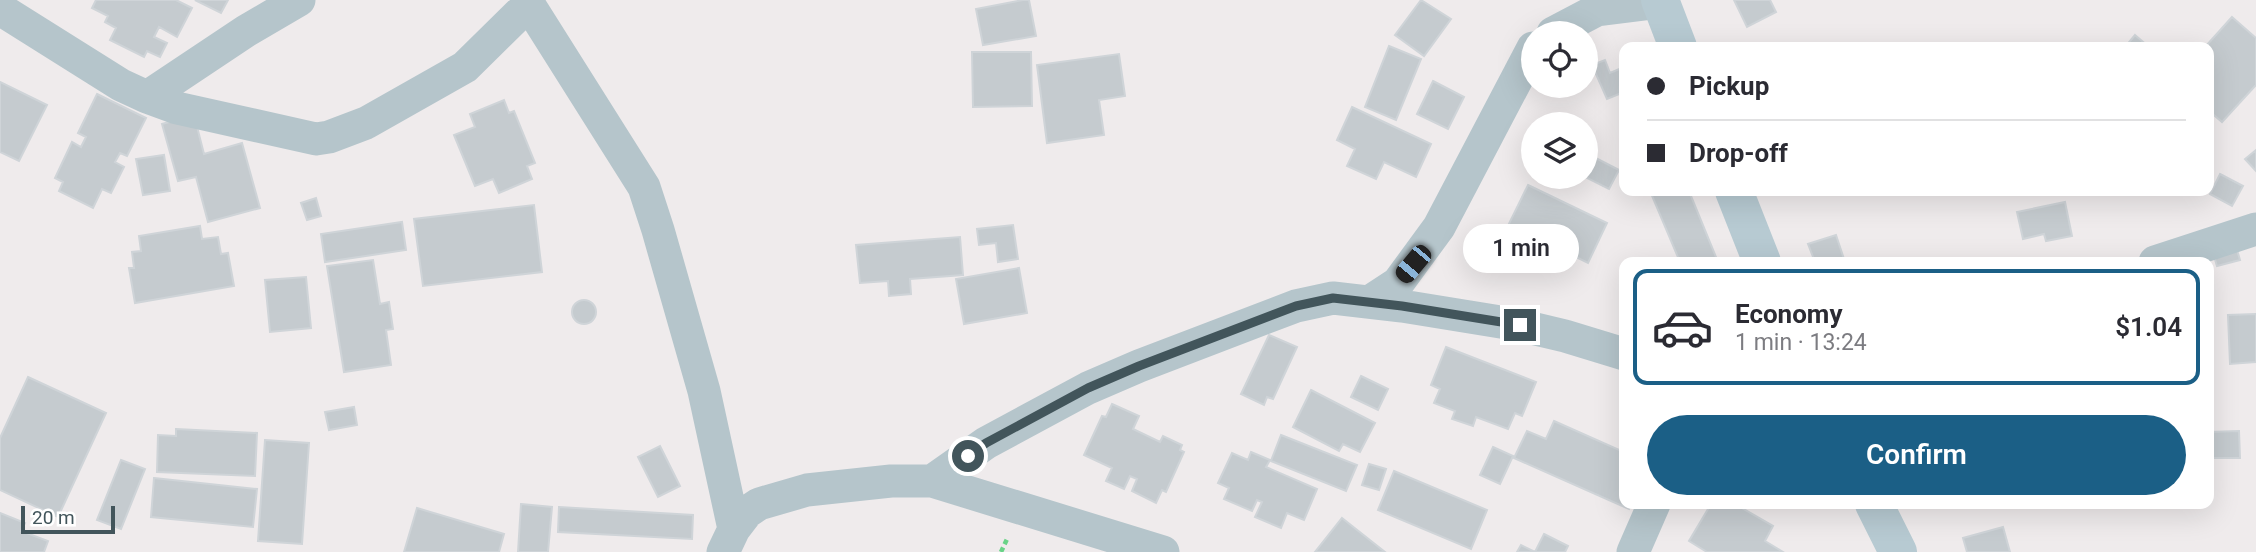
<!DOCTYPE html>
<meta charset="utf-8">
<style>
body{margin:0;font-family:Roboto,sans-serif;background:#f7f7f7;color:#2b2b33;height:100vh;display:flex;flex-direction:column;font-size:26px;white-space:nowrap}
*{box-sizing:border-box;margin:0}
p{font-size:23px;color:#7c7c81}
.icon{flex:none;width:38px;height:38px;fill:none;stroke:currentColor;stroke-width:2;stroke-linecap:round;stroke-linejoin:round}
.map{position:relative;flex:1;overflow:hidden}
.panel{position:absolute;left:1619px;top:257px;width:595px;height:252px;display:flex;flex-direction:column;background:#fff;border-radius:14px;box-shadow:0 7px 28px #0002}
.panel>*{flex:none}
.guide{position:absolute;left:1619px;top:42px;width:595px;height:154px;border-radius:14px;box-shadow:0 7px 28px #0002;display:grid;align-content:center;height:154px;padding:0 28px;background:#fff}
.controls{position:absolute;left:1521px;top:21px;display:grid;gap:14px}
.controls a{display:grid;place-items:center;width:77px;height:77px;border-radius:50%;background:#fff;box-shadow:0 7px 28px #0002;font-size:35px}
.scale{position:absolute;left:21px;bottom:18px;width:94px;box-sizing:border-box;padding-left:7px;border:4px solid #42555b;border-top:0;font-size:19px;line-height:24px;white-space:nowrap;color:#42555b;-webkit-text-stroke:5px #fff;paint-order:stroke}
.end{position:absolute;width:32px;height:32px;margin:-16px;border:9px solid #42555b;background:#fff;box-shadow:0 0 0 4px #fff}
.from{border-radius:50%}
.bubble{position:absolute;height:49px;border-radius:24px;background:#fff;box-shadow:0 7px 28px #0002;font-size:23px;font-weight:600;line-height:49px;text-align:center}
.car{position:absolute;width:21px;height:42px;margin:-21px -10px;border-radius:9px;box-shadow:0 0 5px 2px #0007;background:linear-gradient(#222 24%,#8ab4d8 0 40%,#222 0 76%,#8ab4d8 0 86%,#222 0)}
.guide b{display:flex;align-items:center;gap:24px;height:66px;font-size:26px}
.guide b+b{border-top:2px solid #e1e1e2}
.guide i{width:18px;height:18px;background:#2b2b33}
ul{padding:12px 0 0;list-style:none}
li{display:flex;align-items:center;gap:21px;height:116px;margin:0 14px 10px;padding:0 14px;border:4px solid transparent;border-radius:14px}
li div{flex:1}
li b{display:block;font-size:26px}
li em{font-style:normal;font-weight:600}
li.selected{border-color:#1b5f86}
li>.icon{width:63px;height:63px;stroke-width:1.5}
.cta{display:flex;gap:14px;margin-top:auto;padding:14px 28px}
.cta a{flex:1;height:80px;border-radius:42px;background:#1b5f86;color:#fff;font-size:28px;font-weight:600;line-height:80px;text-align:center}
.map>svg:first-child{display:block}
.building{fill:#c5cbcf;stroke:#cfd4d8;stroke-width:2}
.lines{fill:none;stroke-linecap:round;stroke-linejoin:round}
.path{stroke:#69d387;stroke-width:4.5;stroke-dasharray:5 3.5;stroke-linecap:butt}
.street{stroke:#b5c5cb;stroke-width:33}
.secondary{stroke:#b7cad2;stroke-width:38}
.route{stroke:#42555b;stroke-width:9}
</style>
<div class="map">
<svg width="2256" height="552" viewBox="0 0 2256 552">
<rect width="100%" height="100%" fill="#efebec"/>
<path class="building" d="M96 0H176L192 8 177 37 159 27 154 37 167 43 160 57 147 51 144 57 110 40 116 28 105 22 108 16 92 8Z
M195 0H228L221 13Z
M1023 0H1029L1036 36 983 45 976 9Z
M1421 0 1451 19 1424 56 1395 35Z
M1734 0H1770L1776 12 1747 27Z
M2232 17 2256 38V85L2222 122 2208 110V47H2205Z
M2135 35 2149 47H2125Z
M1389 46 1421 59 1396 120 1365 107Z
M972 52H1031L1032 106 973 107Z
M1119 54 1125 96 1099 100 1104 135 1047 143 1037 65Z
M1605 60 1610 73 1624 67V92L1607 99 1592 65Z
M1433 81 1464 97 1448 129 1417 114Z
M0 82 47 105 19 161 0 152Z
M97 94 146 118 127 156 120 153 115 162 124 167 111 193 102 189 93 208 59 191 63 182 55 178 72 142 81 147 86 137 78 133Z
M504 100 509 113 514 111 535 163 527 166 532 179 499 193 493 179 475 186 454 135 475 127 470 114Z
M1352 107 1431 144 1416 177 1384 162 1376 179 1347 166 1355 149 1337 140Z
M194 115 204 154 242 143 260 208 208 222 196 177 178 181 162 124Z
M2256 150V171L2245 159Z
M1586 153 1619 170 1609 189 1585 177Z
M164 155 170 191 143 195 136 159Z
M2220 174 2243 186 2232 206 2210 194Z
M1528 185 1607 223 1588 263 1570 254 1562 270 1501 240Z
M1650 191H1689L1718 262H1680Z
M316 198 321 216 307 220 301 203Z
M2065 202 2072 236 2046 241 2044 234 2023 239 2017 212Z
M534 205 542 272 423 286 414 219Z
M402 222 406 250 325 262 321 234Z
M1013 225 1018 259 998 262 996 243 979 245 977 229Z
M200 226 202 239 218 237 221 254 228 253 234 286 135 303 129 268H134L132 252 141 251 139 236Z
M1836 235 1845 262H1815L1808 244Z
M960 237 963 275 910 279 911 294 889 296 888 281 860 283 856 245Z
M2235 243 2240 260 2217 266 2212 250Z
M373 260 380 304 389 302 393 329 386 330 391 365 344 372 327 266Z
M1019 268 1027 313 964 324 956 279Z
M306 277 311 328 270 332 265 280Z
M572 312a12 12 0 1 1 24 0a12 12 0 1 1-24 0Z
M2256 314V362L2230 364 2228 315Z
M1269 335 1297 347 1273 399 1267 397 1264 405 1241 394Z
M1446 347 1536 382 1522 416 1515 413 1508 429 1476 417 1473 426 1452 419 1455 411 1434 403 1440 389 1431 385Z
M1361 376 1388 389 1378 410 1351 397Z
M28 377 106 413 58 517 0 490V438Z
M1311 390 1375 423 1360 452 1343 444 1339 451 1293 427Z
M1112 404 1139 416 1133 429 1160 442 1163 436 1182 445 1180 450 1184 452 1166 492 1162 490 1156 503 1132 491 1137 479 1130 476 1124 489 1106 481 1112 468 1084 455 1102 416 1106 417Z
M354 407 357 425 329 430 325 412Z
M1554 421 1624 452 1622 469 1624 470V504H1631L1629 509 1514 458 1527 431 1546 439Z
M176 429 257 433 255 476 157 472 158 435 176 436Z
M2239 431 2240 458H2208V432Z
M1281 435 1357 465 1346 491 1271 461Z
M265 440 309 443 302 544 258 541Z
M660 446 680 486 658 497 638 457Z
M1493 447 1513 456 1500 484 1480 475Z
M1251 452 1270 460 1266 467 1317 489 1304 520 1287 513 1281 528 1255 517 1262 502 1257 500 1252 511 1224 499 1229 488 1218 483 1232 453 1248 460Z
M121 460 145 469 121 529 97 520Z
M1369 464 1386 469 1379 490 1362 485Z
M1394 471 1487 510 1471 549 1378 510Z
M154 478 257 489 253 527 151 517Z
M521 504 552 507 548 552H518Z
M1711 504H1735L1773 526 1765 541 1783 552H1707L1689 541Z
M559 507 693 515 692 539 558 532Z
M417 508 504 534 499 552H404Z
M0 513 25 523 21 531 48 541 44 552H0Z
M1342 518 1385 552H1315Z
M2003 527 2010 552H1967L1963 538Z
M1544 534 1568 546 1565 552H1517L1521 545 1535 552Z"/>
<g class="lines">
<path class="path" d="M1001 552 1008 537"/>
<path class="street" d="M526 0 644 187 658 230 704 391 734 529
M0 9 121 85 147 97 177 108 316 139 329 137 366 123 465 67 529 4 528 0
M1553 33 1597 10 1661 2
M147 97 246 31 299 0
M2155 262 2256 229
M1369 302 1398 283 1439 227 1533 48
M932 481 986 443 1088 388 1139 366 1296 306 1333 298 1402 306 1519 325 1565 336 1624 354
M723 552 734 529 747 512 759 504 807 490 891 481H932L1163 552
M1633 552 1654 504"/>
<path class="secondary" d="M1660 0 1678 47
M1734 191 1762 262
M1874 504 1898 552"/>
</g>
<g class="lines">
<path class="route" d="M968 456 986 443 1088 388 1139 366 1296 306 1333 298 1402 306 1520 325"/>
</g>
</svg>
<div class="controls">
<a><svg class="icon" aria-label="locate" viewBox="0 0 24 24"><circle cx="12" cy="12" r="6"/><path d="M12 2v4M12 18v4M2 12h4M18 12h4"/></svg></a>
<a><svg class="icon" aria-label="layers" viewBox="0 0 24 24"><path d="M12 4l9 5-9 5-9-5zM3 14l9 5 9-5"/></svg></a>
</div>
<div class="scale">20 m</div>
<i class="end from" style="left:968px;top:456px"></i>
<i class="end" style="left:1520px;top:325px"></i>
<div class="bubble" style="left:1463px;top:224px;width:116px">1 min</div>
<i class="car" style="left:1413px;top:264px;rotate:220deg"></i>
<div class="guide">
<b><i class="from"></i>Pickup</b>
<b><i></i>Drop-off</b>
</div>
<section class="panel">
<ul>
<li class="selected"><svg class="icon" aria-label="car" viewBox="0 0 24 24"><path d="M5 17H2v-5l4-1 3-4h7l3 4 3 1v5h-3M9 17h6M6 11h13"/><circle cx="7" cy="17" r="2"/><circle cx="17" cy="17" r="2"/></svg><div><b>Economy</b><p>1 min · 13:24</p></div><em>$1.04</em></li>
</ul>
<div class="cta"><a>Confirm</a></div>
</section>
</div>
